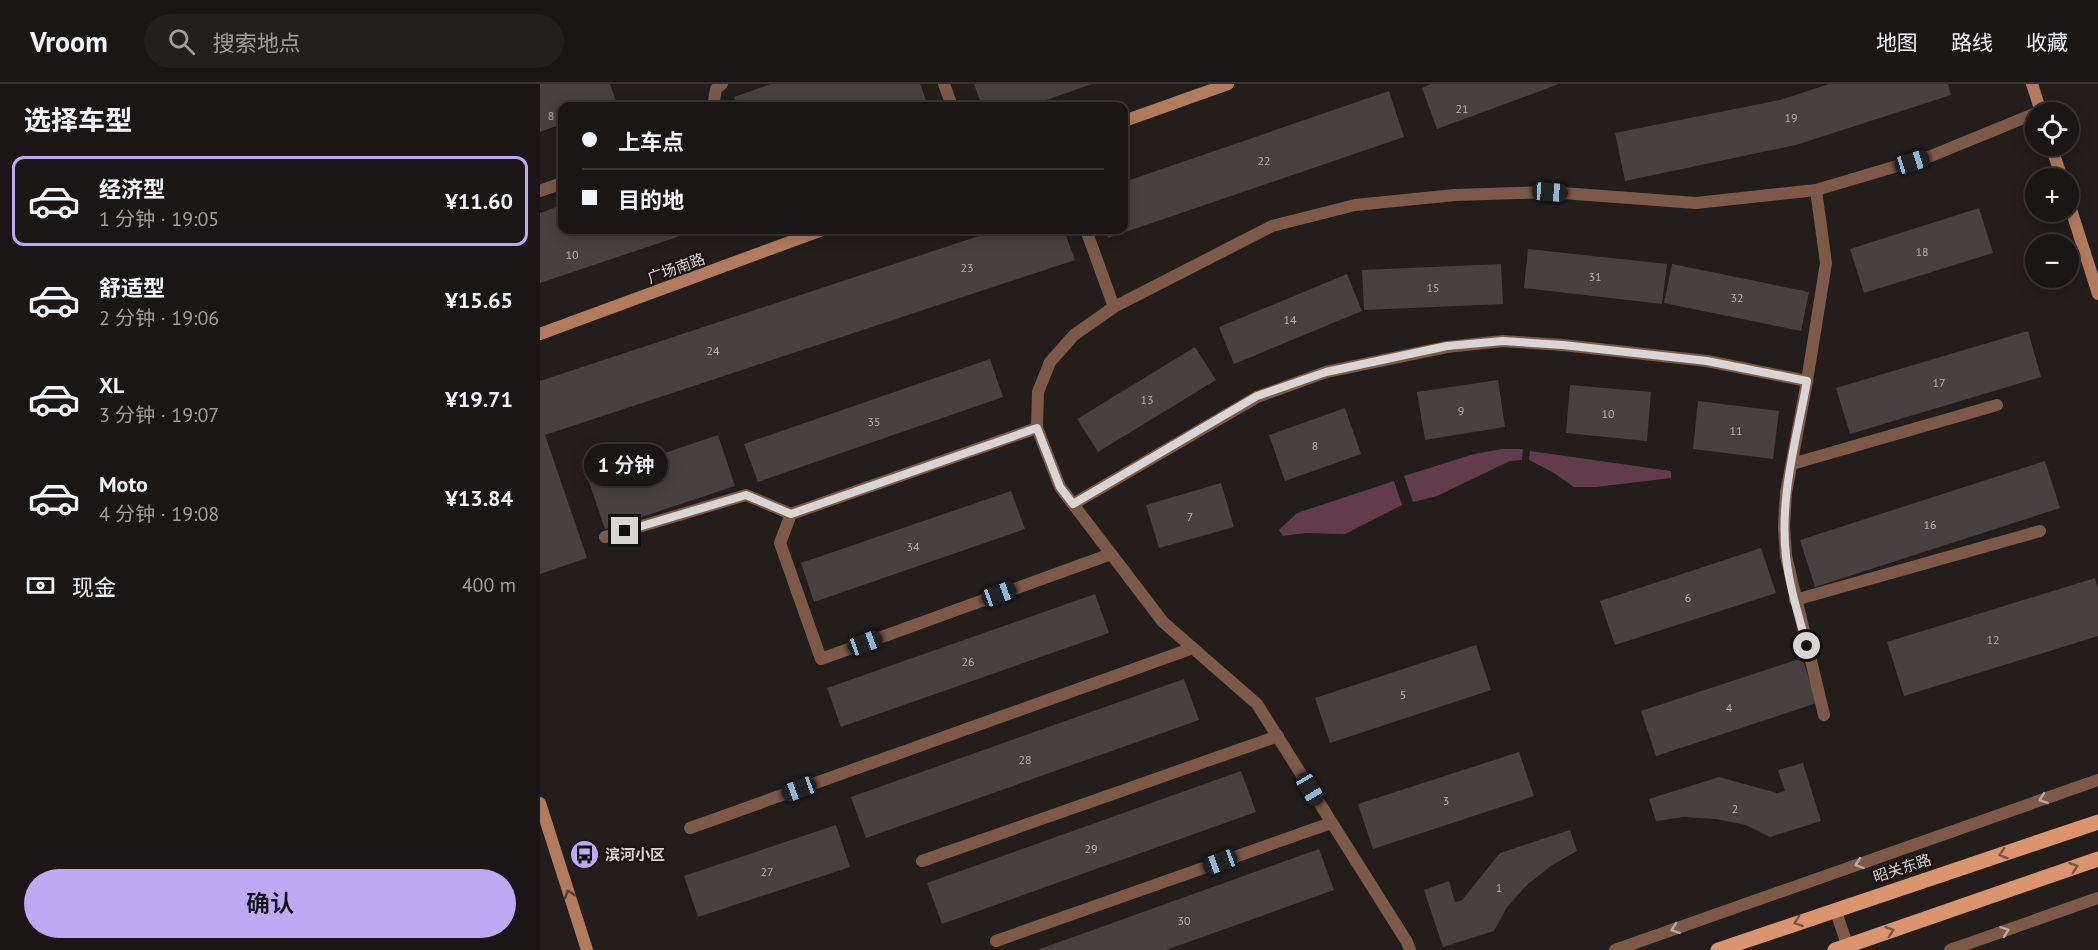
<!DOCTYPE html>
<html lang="zh">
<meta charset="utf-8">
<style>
body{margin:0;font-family:"PT Sans","Noto Sans SC",sans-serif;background:#231f1e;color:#f1f3f6;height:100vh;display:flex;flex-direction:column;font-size:22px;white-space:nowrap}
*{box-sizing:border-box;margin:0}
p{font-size:20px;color:#9f9fa0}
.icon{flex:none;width:33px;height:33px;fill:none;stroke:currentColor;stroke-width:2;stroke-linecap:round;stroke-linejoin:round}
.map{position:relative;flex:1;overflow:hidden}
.sheet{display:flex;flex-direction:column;background:#1a1615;width:540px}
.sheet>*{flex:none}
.banner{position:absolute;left:18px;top:18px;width:570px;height:132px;border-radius:12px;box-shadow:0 3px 15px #0003,0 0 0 2px #383534;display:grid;align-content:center;height:132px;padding:0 24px;background:#1a1615}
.fabs{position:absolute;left:1485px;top:18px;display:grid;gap:12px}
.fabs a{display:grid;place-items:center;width:54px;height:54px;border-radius:50%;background:#1a1615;box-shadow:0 3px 15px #0003,0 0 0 2px #383534;font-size:30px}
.end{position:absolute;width:27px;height:27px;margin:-14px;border:8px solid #dad5d5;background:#111;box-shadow:0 0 0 3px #111}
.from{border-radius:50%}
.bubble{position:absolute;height:42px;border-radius:21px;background:#1a1615;box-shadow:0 3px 15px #0003,0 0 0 2px #383534;font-size:20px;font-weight:600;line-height:42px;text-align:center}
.car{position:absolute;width:18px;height:36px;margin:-18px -9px;border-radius:8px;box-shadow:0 0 4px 2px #0007;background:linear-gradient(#222 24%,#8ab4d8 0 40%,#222 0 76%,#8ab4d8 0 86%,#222 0)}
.banner b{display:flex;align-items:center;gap:21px;height:57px;font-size:22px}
.banner b+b{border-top:2px solid #383534}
.banner i{width:15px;height:15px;background:#f1f3f6}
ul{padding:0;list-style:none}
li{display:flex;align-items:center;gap:18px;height:90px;margin:0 12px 9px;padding:0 12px;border:3px solid transparent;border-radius:12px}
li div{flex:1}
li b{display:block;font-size:22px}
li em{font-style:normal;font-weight:600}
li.current{border-color:#bcaaf5}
li>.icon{width:54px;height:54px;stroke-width:1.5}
h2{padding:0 24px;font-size:27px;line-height:72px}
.pay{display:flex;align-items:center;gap:15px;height:66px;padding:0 24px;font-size:22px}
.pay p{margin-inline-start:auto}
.primary-button{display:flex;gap:12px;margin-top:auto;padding:12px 24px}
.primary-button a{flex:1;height:69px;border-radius:36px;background:#bcaaf5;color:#111;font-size:24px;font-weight:600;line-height:69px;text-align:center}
header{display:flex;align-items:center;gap:36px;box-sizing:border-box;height:84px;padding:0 30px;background:#1a1615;border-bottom:2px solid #383534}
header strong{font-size:28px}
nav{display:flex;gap:33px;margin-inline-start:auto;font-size:21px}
.search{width:420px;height:54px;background:#231f1e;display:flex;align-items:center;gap:15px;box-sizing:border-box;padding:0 21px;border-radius:33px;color:#9f9fa0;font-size:22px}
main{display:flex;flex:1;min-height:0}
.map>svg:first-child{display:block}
.water{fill:#623b4c}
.building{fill:#484141}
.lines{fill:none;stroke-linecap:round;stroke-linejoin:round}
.lane{stroke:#7d5a48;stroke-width:12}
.street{stroke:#7d5a48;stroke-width:12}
.secondary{stroke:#b27b5e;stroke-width:12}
.primary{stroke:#dc946e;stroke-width:15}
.oneway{stroke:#b9aaa4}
.oneway2{stroke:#7b5440}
.oneway3{stroke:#573d31}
.route{stroke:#dad5d5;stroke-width:8}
.labels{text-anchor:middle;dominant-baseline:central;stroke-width:4.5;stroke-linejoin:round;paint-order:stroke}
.number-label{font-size:12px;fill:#b6b0b0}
.street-label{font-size:15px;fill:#dad5d5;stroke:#1a1413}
.poi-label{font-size:15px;font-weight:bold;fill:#dad5d5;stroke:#1a1413;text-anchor:start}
</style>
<header>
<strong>Vroom</strong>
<div class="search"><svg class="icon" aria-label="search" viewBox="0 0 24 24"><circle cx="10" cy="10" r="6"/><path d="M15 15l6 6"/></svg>搜索地点</div>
<nav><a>地图</a><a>路线</a><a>收藏</a></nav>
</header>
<main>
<section class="sheet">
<h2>选择车型</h2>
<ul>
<li class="current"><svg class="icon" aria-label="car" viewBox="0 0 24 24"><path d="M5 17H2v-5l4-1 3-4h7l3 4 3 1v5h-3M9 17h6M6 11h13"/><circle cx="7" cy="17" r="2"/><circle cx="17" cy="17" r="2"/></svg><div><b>经济型</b><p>1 分钟 · 19:05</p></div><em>¥11.60</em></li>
<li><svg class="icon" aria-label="car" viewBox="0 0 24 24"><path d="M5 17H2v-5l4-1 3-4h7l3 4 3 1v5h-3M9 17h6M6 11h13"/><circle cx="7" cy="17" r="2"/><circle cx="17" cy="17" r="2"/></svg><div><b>舒适型</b><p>2 分钟 · 19:06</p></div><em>¥15.65</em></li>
<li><svg class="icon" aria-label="car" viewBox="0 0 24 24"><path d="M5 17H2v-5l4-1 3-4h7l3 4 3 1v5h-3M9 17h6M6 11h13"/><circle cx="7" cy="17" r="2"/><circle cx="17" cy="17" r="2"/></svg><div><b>XL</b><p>3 分钟 · 19:07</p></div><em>¥19.71</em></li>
<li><svg class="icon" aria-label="car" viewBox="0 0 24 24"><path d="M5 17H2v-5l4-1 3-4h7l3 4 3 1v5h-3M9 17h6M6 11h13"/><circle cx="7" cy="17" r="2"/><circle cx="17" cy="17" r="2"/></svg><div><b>Moto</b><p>4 分钟 · 19:08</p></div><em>¥13.84</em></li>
</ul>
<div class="pay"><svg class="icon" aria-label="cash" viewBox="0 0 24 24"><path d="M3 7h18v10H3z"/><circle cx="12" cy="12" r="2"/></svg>现金<p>400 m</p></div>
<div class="primary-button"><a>确认</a></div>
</section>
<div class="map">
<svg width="1558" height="866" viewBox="0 0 1558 866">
<rect width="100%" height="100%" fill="#231d1c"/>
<path class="water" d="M962 365H983L982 376 970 377 897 412 873 418 864 392 934 370Z
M990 367 1131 387V394L1056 403H1034L1014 389 989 376Z
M854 397 862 421 805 450 765 449 743 452 739 446 757 429Z"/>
<path class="building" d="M0 0H70L77 20 71 22H22V40L0 48Z
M231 0H380L388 22H197L194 13Z
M434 0H552L489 22H442Z
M891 0H1019L897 45 882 4Z
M1289 0H1408L1411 11 1256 61 1085 97 1075 49 1240 16Z
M849 7 864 53 568 154 565 146H584V98Z
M22 121V146H158L0 199V129Z
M1439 124 1453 169 1324 209 1310 165Z
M457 146H524L535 176 5 351 47 474 0 490V297Z
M988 165 1127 180 1122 220 984 204Z
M961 180 963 220 824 226 822 186Z
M1132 180 1269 208 1261 247 1124 219Z
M807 190 822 227 694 280 679 243Z
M1488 247 1501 293 1310 350 1296 304Z
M655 263 676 296 558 368 537 335Z
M450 275 463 313 218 398 204 360Z
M958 296 965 343 885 356 877 308Z
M1030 301 1111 308 1107 357 1026 349Z
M1158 317 1239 327 1233 375 1153 365Z
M805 324 821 370 745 397 729 351Z
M178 351 195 402 65 445 48 395Z
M1505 377 1520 424 1275 503 1260 456Z
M681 399 694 443 619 464 606 421Z
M471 407 485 445 274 518 261 479Z
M1221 464 1236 509 1075 561 1060 517Z
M1555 494 1558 505V552L1364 612 1347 558Z
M555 510 569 549 301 643 287 604Z
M936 561 951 606 790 659 775 614Z
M1262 574 1277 619 1116 672 1101 627Z
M644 595 659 636 326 754 311 713Z
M979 668 994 712 833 765 818 720Z
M1263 679 1281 737 1230 753 1206 741 1176 735 1144 733 1116 737 1109 715 1179 693 1237 709 1245 707 1238 686Z
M701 687 716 728 402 840 387 799Z
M296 741 310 783 158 833 144 792Z
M1030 746 1037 767 1012 781 987 801 967 823 954 847 903 863 884 806 909 797 915 818 922 816 960 769Z
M779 765 794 806 626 866H497Z"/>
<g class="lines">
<path class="lane" d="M173 22 176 5 182 0
M0 107 22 99
M1252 380 1457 321
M533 420 717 313 786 288 907 263 963 257 1023 261 1167 277 1267 297
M251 430 240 459 281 575 571 470
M65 453 206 411 251 430 497 344
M1255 516 1500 447
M150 744 653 564
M382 777 738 652
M456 857 791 739"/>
<path class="street" d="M404 0 412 22
M1276 106 1286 179 1267 297 1246 409 1244 442 1246 472 1284 631
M546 146 574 223
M1295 825 1309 866
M870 866 867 858 717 620 623 538 520 403 497 344 498 308 510 278 534 251 574 223 732 142 815 121 915 111 1009 108 1156 119 1276 106 1391 72 1496 29
M1075 866 1558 696
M1410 866 1558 814"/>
<path class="secondary" d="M1492 0 1501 28
M584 37 688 0
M1511 62 1522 94
M1528 116 1558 210
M0 250 282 146
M0 719 47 866"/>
<path class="primary" d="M1178 866 1558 738
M1295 866 1558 775"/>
</g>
<defs><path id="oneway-chevron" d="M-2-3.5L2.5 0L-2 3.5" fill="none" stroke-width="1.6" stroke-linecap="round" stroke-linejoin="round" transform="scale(1.5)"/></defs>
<g class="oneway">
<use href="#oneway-chevron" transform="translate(1503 715) rotate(161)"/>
<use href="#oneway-chevron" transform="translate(1319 780) rotate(161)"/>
<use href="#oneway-chevron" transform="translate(1135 845) rotate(161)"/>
<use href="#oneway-chevron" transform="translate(1465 847) rotate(-19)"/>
</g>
<g class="oneway2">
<use href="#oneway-chevron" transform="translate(1463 770) rotate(162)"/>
<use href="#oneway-chevron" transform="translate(1534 783) rotate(-19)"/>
<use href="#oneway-chevron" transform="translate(1258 838) rotate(161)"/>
<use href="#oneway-chevron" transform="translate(1350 847) rotate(-19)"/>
</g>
<use class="oneway3" href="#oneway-chevron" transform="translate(29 810) rotate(-108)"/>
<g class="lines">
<path class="route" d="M85 447 206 411 251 430 497 344 520 403 533 420 717 312 786 288 907 262 963 257 1023 261 1167 277 1267 297C1257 353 1239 414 1246 472 1249 502 1259 533 1267 562"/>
</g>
<defs>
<symbol id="bus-disc" viewBox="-11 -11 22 22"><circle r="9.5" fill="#bcaaf5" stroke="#1a1413"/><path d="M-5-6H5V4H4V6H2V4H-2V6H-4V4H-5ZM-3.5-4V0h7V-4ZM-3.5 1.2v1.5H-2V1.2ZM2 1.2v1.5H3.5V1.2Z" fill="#111"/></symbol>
</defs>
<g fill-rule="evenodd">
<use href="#bus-disc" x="28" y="754" width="33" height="33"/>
</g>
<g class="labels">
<g class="number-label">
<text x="922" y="24">21</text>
<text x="11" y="31">8</text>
<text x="1251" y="33">19</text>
<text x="724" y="76">22</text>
<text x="1382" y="167">18</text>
<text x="32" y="170">10</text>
<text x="427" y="183">23</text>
<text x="1055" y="192">31</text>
<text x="893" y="203">15</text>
<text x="1197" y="213">32</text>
<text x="750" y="235">14</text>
<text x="173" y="266">24</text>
<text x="1399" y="298">17</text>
<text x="607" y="315">13</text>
<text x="921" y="326">9</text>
<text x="1068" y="329">10</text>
<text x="334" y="337">35</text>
<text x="1196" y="346">11</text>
<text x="775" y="361">8</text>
<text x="650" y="432">7</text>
<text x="1390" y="440">16</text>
<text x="373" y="462">34</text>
<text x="1148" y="513">6</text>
<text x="1453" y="555">12</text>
<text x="428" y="577">26</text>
<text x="863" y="610">5</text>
<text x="1189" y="623">4</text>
<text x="485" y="675">28</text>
<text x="906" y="716">3</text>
<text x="1195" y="724">2</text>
<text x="551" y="764">29</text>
<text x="227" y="787">27</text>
<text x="959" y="803">1</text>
<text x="644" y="836">30</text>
</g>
<g class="street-label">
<text transform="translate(136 184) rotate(-20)">广场南路</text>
<text transform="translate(1362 784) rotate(-18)">昭关东路</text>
</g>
<g class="poi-label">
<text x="65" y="770">滨河小区</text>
</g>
</g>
</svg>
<div class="fabs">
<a><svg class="icon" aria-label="locate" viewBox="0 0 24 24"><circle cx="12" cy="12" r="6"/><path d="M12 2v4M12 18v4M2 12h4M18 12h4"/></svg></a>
<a>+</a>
<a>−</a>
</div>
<i class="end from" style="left:1267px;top:562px"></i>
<i class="end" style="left:85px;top:447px"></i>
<div class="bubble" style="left:44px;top:360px;width:84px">1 分钟</div>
<i class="car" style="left:1372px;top:78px;rotate:73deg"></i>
<i class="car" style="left:1010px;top:108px;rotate:94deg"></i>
<i class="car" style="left:459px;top:510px;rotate:70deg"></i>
<i class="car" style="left:325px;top:559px;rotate:70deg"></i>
<i class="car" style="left:259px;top:705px;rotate:250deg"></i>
<i class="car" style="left:770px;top:705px;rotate:149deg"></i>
<i class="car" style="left:680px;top:778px;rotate:250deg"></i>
<div class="banner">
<b><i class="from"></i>上车点</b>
<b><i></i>目的地</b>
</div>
</div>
</main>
